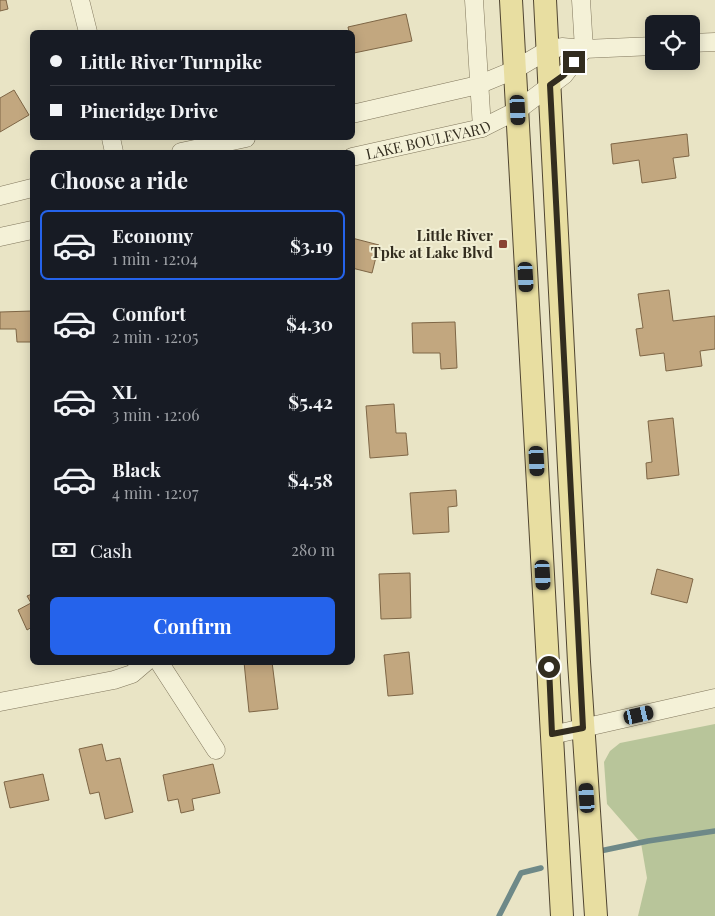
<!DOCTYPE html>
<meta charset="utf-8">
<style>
body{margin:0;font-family:"Playfair Display",serif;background:#242831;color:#f1f3f6;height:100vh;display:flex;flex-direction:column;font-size:19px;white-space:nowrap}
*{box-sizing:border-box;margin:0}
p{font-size:16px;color:#9ea1a6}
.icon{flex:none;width:28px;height:28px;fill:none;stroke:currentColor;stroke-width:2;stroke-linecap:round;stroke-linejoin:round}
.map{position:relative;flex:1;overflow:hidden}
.sheet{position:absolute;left:30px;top:150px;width:325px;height:515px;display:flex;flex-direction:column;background:#171b24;border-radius:8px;box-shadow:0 2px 12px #0003}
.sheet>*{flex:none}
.top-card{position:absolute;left:30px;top:30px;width:325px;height:110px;border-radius:8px;box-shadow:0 2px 12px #0003;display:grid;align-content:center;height:110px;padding:0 20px;background:#171b24}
.fabs{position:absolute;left:645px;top:15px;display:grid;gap:10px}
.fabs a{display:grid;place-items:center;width:55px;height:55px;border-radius:8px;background:#171b24;box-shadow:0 2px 12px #0003;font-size:25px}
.end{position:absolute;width:22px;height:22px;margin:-11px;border:6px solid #332d1f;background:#fff;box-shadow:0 0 0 2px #fff}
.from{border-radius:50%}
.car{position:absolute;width:15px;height:30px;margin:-15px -8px;border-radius:6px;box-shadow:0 0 4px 1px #0007;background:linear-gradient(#222 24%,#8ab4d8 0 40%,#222 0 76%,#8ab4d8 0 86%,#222 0)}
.top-card b{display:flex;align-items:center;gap:18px;height:48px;font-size:19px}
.top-card b+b{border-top:1px solid #363941}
.top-card i{width:12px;height:12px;background:#f1f3f6}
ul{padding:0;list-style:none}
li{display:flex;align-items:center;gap:15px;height:70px;margin:0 10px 8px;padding:0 10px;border:2px solid transparent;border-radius:8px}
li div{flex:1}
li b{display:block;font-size:19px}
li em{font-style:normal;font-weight:700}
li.active{border-color:#2563eb}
li>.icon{width:45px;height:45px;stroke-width:1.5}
h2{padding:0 20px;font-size:22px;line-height:60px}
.pay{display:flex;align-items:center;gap:12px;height:55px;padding:0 20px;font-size:19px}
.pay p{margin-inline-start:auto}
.button{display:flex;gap:10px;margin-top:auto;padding:10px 20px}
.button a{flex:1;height:58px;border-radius:8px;background:#2563eb;color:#fff;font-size:20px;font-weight:700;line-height:58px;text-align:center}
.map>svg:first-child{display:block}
.green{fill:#b8c59a}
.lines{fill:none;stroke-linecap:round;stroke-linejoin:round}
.stream{stroke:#6e8988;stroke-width:5.5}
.building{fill:#c2a77f;stroke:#7e6646}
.minor-casing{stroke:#81775d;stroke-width:19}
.major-casing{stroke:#504531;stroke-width:24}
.minor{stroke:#f4f1d7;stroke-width:18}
.major{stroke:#e8dea1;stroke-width:22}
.route{stroke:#332d1f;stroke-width:6}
.poi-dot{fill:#894334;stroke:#f1eed3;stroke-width:2}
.labels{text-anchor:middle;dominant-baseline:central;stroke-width:4;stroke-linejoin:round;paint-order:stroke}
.street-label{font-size:15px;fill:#332d1f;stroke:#f1eed3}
.poi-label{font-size:15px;font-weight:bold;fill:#332d1f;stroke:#f1eed3;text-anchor:end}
</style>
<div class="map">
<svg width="715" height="916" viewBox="0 0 715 916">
<rect width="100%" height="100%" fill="#e9e4c5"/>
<path class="green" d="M715 724V916H638L647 878 641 843 607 804 604 762 610 751 620 743Z"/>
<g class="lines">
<path class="stream" d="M600 851 648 841 715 831
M499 916 521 873 541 868"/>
</g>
<path class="building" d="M0 0H6L8 9 0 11Z
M406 14 412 41 354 53 352 32H349L348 27Z
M14 90 29 115 0 132V98Z
M687 134 689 156 673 158 676 178 642 183 639 160 613 164 611 144Z
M352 238 379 245 372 273 352 268Z
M669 290 673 321 715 316V349L700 351 702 366 666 371 664 353 640 356 636 329 643 328 638 294Z
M32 311V342H17L16 329H0V312Z
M455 322 457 368 441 369 440 353H413L412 323Z
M394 404 396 433H406L408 455 370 458 366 406Z
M673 418 679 475 647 479 646 463 652 462 648 421Z
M456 490 457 506 448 507 449 532 413 534 410 493Z
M657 569 693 579 687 603 651 594Z
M410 573 411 618 381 619 379 574Z
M32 594V627L27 630 18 610 31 603 27 596Z
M409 652 413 694 388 696 384 655Z
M244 662H272L278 709 249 712Z
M102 744 106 761 120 758 133 812 105 819 99 792 90 794 79 749Z
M213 764 220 793 192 799 194 810 181 813 178 799 168 801 163 775Z
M43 774 49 800 10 808 4 782Z"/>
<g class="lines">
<defs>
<g id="minor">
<path d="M80 0 88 32"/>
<path d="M474 0 482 128"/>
<path d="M581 0 584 49"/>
<path d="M691 43 715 42"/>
<path d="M352 114 478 85 514 70 548 50 562 47 584 49 654 46"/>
<path d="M111 138 114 152"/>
<path d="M181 152 246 138"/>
<path id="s1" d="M352 157 482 128 518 110 564 75 584 49"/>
<path d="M0 196 32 188"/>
<path d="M0 237 32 230"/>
<path d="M159 662 216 750"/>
<path d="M0 702 114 680 132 674 146 662"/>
<path d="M552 735 715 698"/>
</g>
<path id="major" d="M511 0 562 916
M545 0 579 662 596 916"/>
</defs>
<use href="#minor" class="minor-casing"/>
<use href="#major" class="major-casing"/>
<use href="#minor" class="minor"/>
<use href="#major" class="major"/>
</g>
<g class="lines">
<path class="route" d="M549 667 552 734 583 728 550 85 564 75 574 62"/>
</g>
<rect class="poi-dot" x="498" y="239" width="10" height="10" rx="2.5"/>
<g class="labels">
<g class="street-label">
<text stroke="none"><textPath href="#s1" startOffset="78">LAKE BOULEVARD</textPath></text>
</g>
<g class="poi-label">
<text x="493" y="235">Little River<tspan x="493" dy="17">Tpke at Lake Blvd</tspan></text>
</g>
</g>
</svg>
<div class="fabs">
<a><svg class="icon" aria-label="locate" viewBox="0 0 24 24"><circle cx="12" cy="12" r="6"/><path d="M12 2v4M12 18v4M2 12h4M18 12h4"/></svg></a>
</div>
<i class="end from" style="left:549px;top:667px"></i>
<i class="end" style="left:574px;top:62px"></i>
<i class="car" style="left:518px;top:110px;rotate:177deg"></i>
<i class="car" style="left:526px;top:277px;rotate:177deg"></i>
<i class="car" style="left:537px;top:461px;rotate:177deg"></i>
<i class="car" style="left:543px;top:575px;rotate:177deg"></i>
<i class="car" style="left:639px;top:715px;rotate:77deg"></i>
<i class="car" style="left:587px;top:798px;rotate:356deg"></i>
<div class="top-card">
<b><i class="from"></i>Little River Turnpike</b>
<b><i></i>Pineridge Drive</b>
</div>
<section class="sheet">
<h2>Choose a ride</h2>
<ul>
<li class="active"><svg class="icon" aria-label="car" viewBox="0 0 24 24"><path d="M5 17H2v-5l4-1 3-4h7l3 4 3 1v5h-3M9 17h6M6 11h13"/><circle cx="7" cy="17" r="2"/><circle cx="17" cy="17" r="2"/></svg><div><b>Economy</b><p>1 min · 12:04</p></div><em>$3.19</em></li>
<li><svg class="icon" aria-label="car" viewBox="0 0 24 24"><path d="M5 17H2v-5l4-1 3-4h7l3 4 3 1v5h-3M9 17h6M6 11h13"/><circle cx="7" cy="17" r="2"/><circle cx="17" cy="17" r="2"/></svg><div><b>Comfort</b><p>2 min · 12:05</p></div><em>$4.30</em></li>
<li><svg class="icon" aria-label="car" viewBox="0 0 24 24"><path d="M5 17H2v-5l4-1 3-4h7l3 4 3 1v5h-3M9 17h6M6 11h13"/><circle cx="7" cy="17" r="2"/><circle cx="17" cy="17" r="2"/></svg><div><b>XL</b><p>3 min · 12:06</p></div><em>$5.42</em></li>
<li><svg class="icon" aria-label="car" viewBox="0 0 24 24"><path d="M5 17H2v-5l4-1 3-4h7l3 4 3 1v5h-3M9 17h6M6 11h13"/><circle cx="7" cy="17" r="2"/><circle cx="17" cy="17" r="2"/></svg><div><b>Black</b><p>4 min · 12:07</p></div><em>$4.58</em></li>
</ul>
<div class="pay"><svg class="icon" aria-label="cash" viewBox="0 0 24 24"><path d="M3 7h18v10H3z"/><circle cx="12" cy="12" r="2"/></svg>Cash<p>280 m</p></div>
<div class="button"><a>Confirm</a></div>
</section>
</div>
